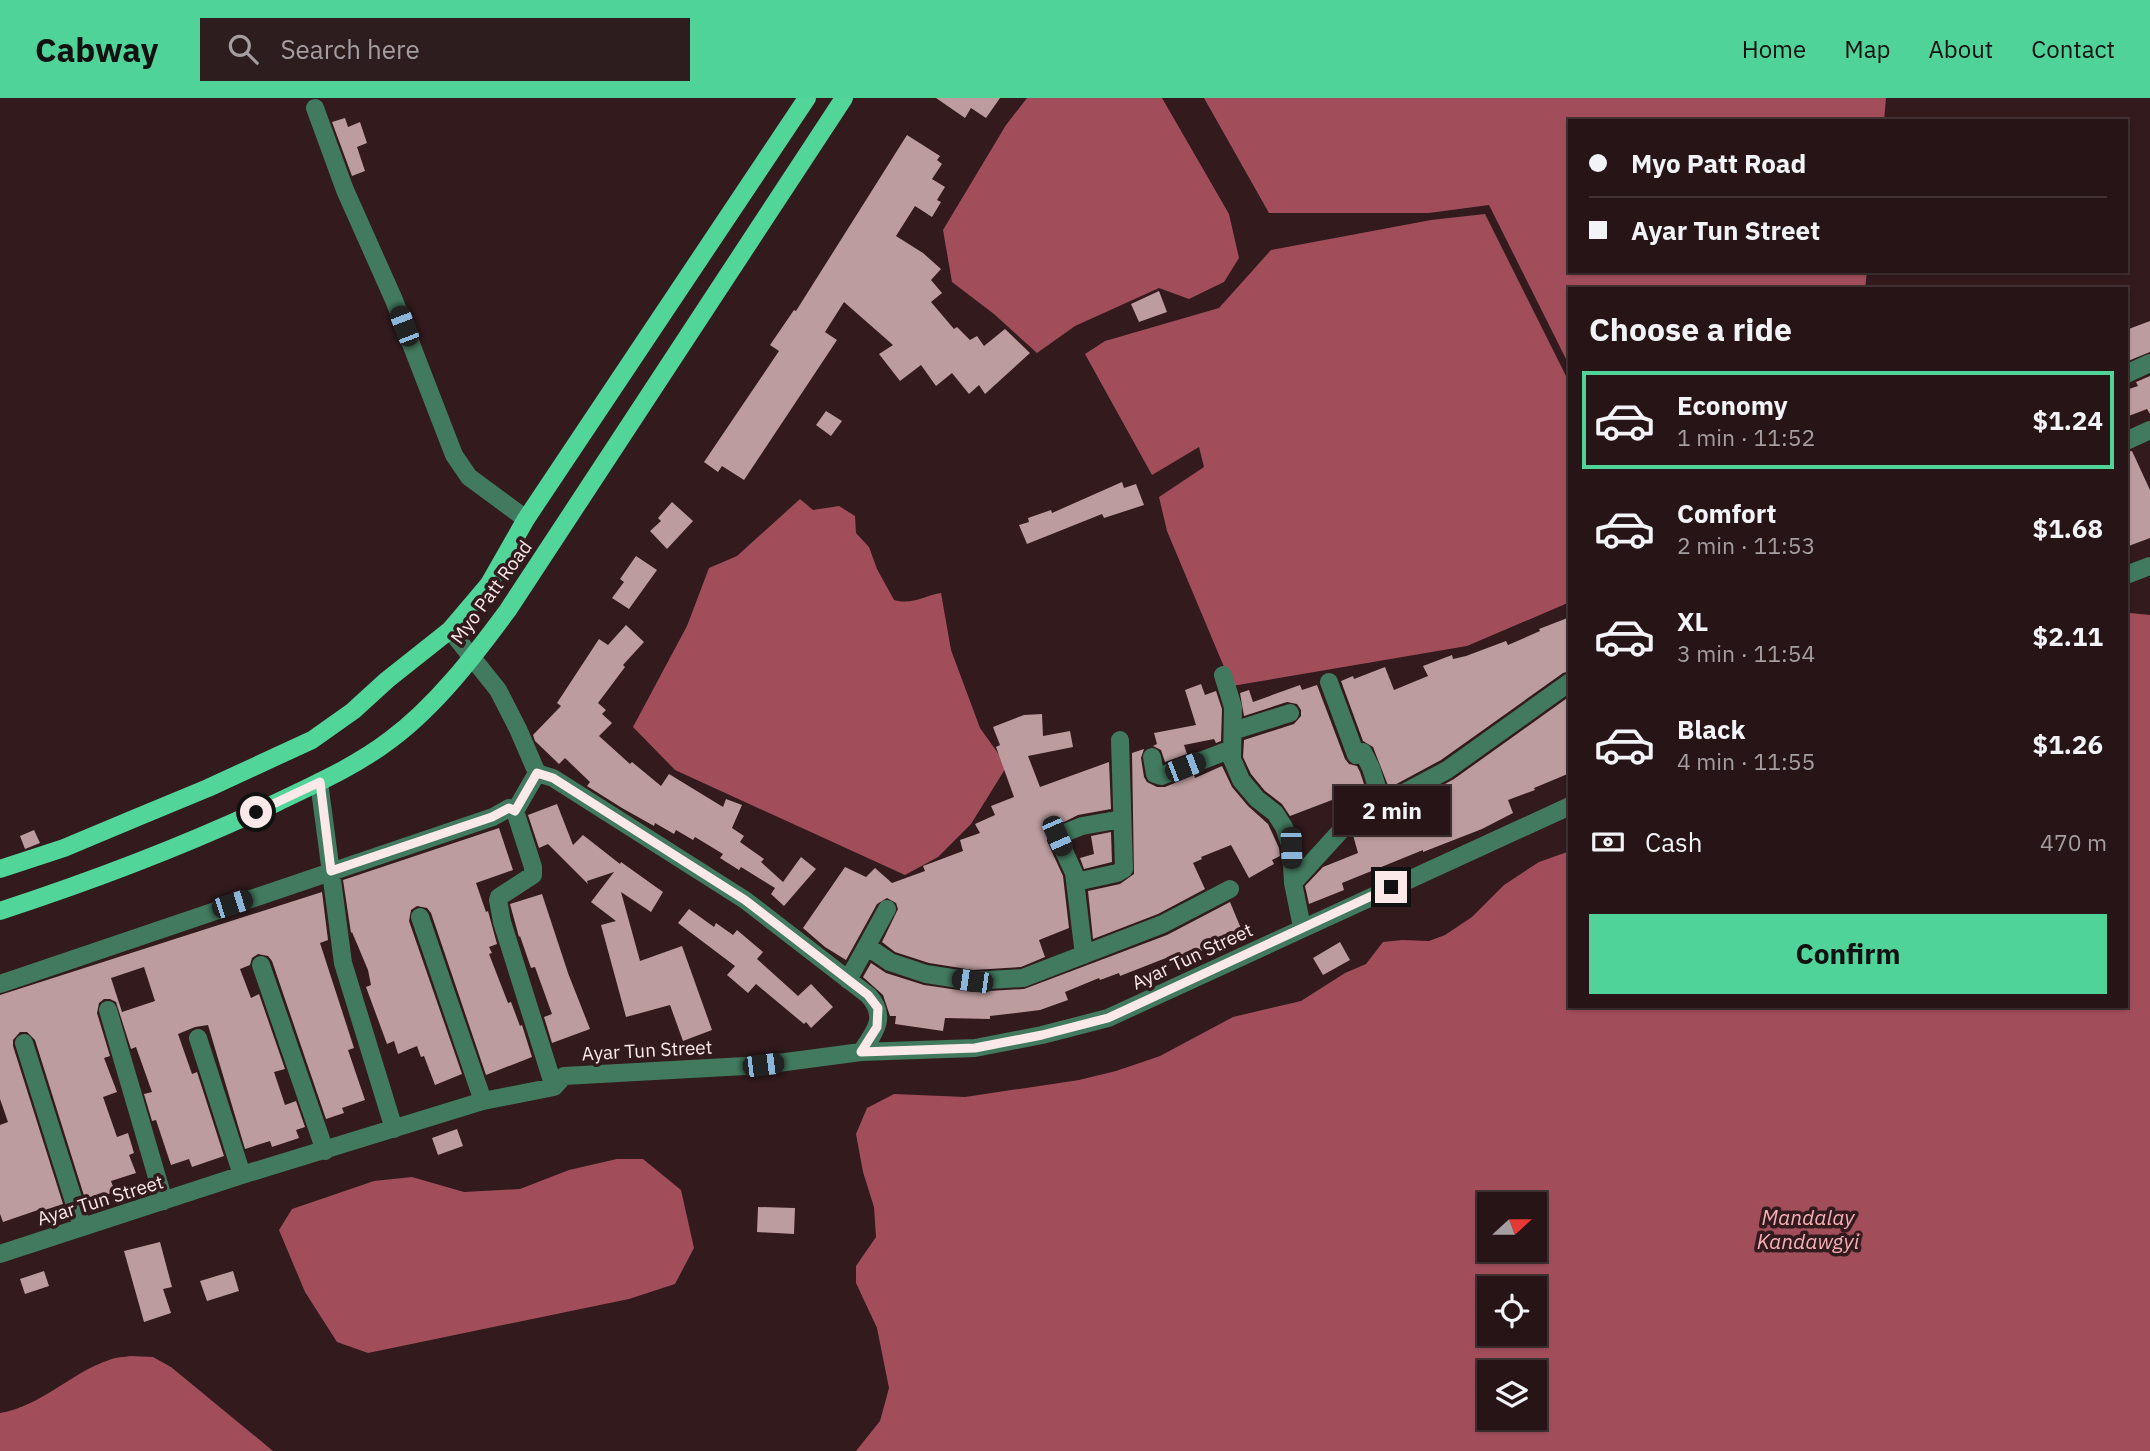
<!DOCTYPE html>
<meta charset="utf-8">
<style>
body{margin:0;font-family:"IBM Plex Sans",sans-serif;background:#2e1d1f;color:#f1f3f6;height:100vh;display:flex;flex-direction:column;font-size:26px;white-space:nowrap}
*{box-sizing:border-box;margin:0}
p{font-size:23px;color:#a49ea1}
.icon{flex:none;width:38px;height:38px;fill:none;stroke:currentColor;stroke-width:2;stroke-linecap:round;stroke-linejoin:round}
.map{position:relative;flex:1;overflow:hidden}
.sheet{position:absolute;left:1568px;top:189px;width:560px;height:721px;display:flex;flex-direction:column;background:#261416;border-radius:0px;box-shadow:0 2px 5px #0004,0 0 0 2px #423335}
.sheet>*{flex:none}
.guide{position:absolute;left:1568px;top:21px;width:560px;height:154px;border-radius:0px;box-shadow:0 2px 5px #0004,0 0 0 2px #423335;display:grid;align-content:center;height:154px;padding:0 21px;background:#261416}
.needle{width:46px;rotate:69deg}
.controls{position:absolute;left:1477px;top:1094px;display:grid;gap:14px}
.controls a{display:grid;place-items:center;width:70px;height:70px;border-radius:0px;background:#261416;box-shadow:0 2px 5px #0004,0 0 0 2px #423335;font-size:35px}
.end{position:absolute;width:32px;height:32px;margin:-16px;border:9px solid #fbe9ea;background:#111;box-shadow:0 0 0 4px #111}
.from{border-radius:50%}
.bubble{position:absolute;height:49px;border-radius:0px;background:#261416;box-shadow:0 2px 5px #0004,0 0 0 2px #423335;font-size:23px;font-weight:800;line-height:49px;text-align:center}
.car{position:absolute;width:21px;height:42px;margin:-21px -10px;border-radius:9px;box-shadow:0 0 5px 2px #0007;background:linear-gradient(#222 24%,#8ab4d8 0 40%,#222 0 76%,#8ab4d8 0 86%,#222 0)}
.guide b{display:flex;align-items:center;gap:24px;height:66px;font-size:26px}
.guide b+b{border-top:2px solid #423335}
.guide i{width:18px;height:18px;background:#f1f3f6}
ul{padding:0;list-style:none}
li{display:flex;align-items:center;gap:21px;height:98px;margin:0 14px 10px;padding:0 7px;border:4px solid transparent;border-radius:0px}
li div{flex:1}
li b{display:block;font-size:26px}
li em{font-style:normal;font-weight:800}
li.current{border-color:#50d398}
li>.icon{width:63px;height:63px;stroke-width:1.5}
h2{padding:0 21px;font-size:32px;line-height:84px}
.pay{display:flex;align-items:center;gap:18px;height:77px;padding:0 21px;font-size:26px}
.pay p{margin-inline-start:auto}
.cta{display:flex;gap:14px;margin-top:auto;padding:14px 21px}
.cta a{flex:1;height:80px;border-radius:0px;background:#50d398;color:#111;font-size:28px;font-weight:800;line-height:80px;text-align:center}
header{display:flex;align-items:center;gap:42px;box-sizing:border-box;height:98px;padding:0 35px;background:#50d398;color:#111}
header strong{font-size:33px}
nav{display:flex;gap:38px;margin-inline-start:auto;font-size:24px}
.search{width:490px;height:63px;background:#2e1d1f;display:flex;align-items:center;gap:18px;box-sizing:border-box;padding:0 24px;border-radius:0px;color:#a49ea1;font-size:26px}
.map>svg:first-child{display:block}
.water{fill:#a14e5a;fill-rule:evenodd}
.building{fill:#bc9c9e;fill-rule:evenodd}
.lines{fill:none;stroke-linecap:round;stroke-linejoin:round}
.minor{stroke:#417a5e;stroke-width:18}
.major{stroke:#51d599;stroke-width:18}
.route{stroke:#fbe9ea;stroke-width:9}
.labels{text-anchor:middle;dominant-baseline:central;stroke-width:7;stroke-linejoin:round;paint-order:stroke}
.street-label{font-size:19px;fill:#fbe9ea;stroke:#321a1d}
.water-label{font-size:21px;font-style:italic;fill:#f6afb5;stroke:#321a1d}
</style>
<header>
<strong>Cabway</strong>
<div class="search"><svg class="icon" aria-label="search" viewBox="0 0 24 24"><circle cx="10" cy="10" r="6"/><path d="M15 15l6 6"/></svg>Search here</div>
<nav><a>Home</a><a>Map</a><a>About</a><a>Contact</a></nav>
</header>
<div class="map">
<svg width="2150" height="1353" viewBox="0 0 2150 1353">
<rect width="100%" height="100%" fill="#321a1d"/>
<path class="water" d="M1027 0H1162L1229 116 1239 160 1224 184 1189 201 1159 190 1075 228 1037 255 994 216 952 184 943 132 1006 27Z
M1204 0H1886L1884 23H1570V173H1867L1865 191H1570V269L1489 107 1429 115H1269Z
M1485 116 1570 286V504L1467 548 1232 588 1167 433 1159 399 1204 369 1199 349 1152 377 1085 256 1105 243 1219 210 1271 152 1431 122Z
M800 401 813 412 839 408 855 418 856 435 869 449 877 471 894 502C913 507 923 498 941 495L951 552 980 630 1007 668 971 726 938 759 905 777 675 672 633 629 687 528 709 470 737 458Z
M2130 515 2150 517V1353H856L880 1323 889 1290 877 1230 856 1185V1168L876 1139 874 1109 863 1074 856 1036 867 1010 894 996 965 999 1079 982 1116 973 1160 958 1233 919 1301 903 1345 875 1366 866 1383 844 1402 842 1429 843 1445 837 1472 819 1504 787 1539 764 1570 753V908H2126V516ZM1489 1106H1535V1152H1489ZM1535 1190V1236H1489V1190ZM1535 1274V1320H1489V1274Z
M617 1061H643L681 1092 694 1150 675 1186 629 1201 368 1255 337 1244 305 1194 279 1132 292 1111 374 1083 412 1079 464 1094 520 1091 569 1072Z
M131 1258 153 1259 171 1269 273 1353H0V1315C42 1308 70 1275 109 1262 116 1259 124 1259 131 1258Z"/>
<path class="building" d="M936 0H1000L986 20 971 10 965 20Z
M345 20 348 29 360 24 367 45 357 49 365 73 352 78 332 24Z
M907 37 940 58 937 62 942 66 932 81 945 89 937 102 941 104 932 119 915 108 896 138 923 155 941 171 931 182 942 195 931 204 954 231 957 229 970 242 977 238 984 248 1005 231 1030 255 985 296 979 287 969 296 952 275 936 288 921 267 900 283 879 256 893 247 844 204 825 234 837 242 744 382 722 368 718 374 704 364 779 253 770 247 794 212 796 213Z
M1159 193 1167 214 1139 224 1131 206Z
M2150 223V254L2128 263 2126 232Z
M2150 278V316L2147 311 2126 319V292L2138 288 2136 284Z
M826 313 842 323 831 338 816 327Z
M2132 353 2150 392V440L2126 449V354Z
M1122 384 1124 390 1136 386 1144 407 1104 420 1102 416 1027 446 1019 427 1029 424 1028 420 1051 412 1052 415Z
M672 404 693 423 667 451 650 433 661 423 658 420Z
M636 458 657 472 629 511 612 500 624 484 620 481Z
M1570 519V573L1563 575 1441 662 1389 690 1373 649 1363 643 1341 583 1353 578 1354 581 1385 569 1394 592 1428 578 1423 568 1452 557 1453 561 1466 558 1506 543 1508 547 1540 533 1539 531Z
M626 527 644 544 623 567 625 569 598 605 606 612 602 616 612 625 599 638 630 666 632 664 661 688 669 676 723 709 726 701 742 707 732 730 744 738 740 744 764 761 761 764 783 784 801 759 816 771 784 808 771 796 775 790 741 769 739 772 720 760 723 756 695 739 693 742 676 732 674 736 655 725 654 728 622 710 587 688 590 684 565 660 559 666 535 643 533 637 561 608 557 605 599 541 608 547Z
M1201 586 1205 597 1216 593 1222 611 1221 643 1216 645 1214 641 1184 647 1187 656 1165 664 1161 652 1153 648 1157 646 1154 635 1196 627 1185 592Z
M1300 587 1302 592 1317 587 1345 661 1349 666 1357 668 1360 674 1369 701 1343 715 1337 717 1332 702 1290 718 1282 706 1265 693 1251 676 1243 659 1244 642 1294 626 1301 618V612L1297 606 1287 604 1244 618 1240 595 1249 592 1253 604Z
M1570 598V675L1534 690 1535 692 1508 702 1513 715 1482 731 1423 754V752L1342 785 1344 792 1309 806 1305 788 1323 769 1358 755 1353 737 1454 681Z
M1042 616 1043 638 1070 633 1073 649 1028 658 1040 689 1109 664 1111 711 1078 717 1048 732 1047 743 1063 778 1069 830 1039 842 1045 859 1021 869 973 872 929 865 895 854 882 844 898 811 896 805 887 800 877 806 846 862 825 849 803 830 845 769 866 779 875 770 892 785 925 773 923 768 963 753 960 742 980 735 975 726 995 717 991 708 1014 699 996 649 1000 647 993 629 1024 617Z
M1144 651 1141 660 1144 679 1147 684 1157 689H1165L1194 677 1195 680 1222 668 1232 689 1248 708 1268 726 1279 750 1280 758 1272 762 1274 766 1249 780 1231 747 1201 759 1202 761 1193 765 1205 791 1158 816 1093 841 1088 793 1120 786 1134 776 1132 655Z
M557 706 573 747 583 737 620 766 621 764 663 794 651 814 621 794 640 863 682 848 712 932 683 943 670 907 626 919 601 827 616 823 591 804 614 774 587 783 588 786 548 746 539 750 528 717Z
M499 730 513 772 476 785 486 814 488 813 497 846 489 849 492 855 489 856 508 905 511 904 520 928 522 927 532 959 486 977 431 815 427 810 417 808 411 812 409 823 462 976 435 987 424 958 421 959 417 948 398 956 394 943 387 946 366 889 371 887 368 872 352 834 351 835 343 782Z
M34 732 40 745 25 751 20 738Z
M1111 734 1112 764 1084 771 1080 760 1094 756 1091 738Z
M322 794 328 842 320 845 354 950 348 952 365 1002 342 1010 344 1015 326 1021 272 863 268 858 258 856 252 860 250 867 240 871 251 900 259 896 285 971 274 974 285 1007 296 1003 305 1029 296 1032 299 1040 272 1049 270 1043 245 1051 208 927 195 929 178 936 192 976 197 974 224 1058 192 1069 189 1061 171 1067 156 1022 152 1023 144 996 152 994 136 949 131 951 116 904 110 901H104L99 905 97 915 110 958 104 960 117 994 103 999 117 1039 128 1035 134 1055 129 1057 136 1075 111 1083 115 1094 86 1104 35 942 27 934H20L13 942V948L63 1106 39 1114 38 1112 3 1124 0 1116V1027L8 1024 0 1001V897ZM144 869 155 903 122 914 111 880Z
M542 796 568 875 590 931 552 945 544 919 552 916 535 869 531 870 520 838 519 839 510 806Z
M1230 804 1242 833 1209 847 1210 849 1169 867 1166 860 1120 878 1119 875 1100 882 1099 880 1065 894 1068 902 1040 912 990 918V921L945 920 943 933 895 926 896 918H890L883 897 863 879 871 865 886 875 924 887 972 894 1024 891 1167 837Z
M689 811 714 829 716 825 733 837 737 832 763 854 757 861 798 898 811 886 833 909 811 930 806 924 804 926 756 886 748 895 727 877 735 868 678 825Z
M1340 844 1350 862 1323 877 1313 860Z
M457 1031 463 1048 438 1057 432 1040Z
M758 1109 795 1110 794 1136 757 1134Z
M160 1144 172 1189 163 1191 171 1215 144 1224 124 1153Z
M44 1173 49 1188 25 1196 20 1181Z
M233 1173 239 1193 207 1203 200 1183Z"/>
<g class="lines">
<path class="minor" d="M315 10 345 92 394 202 454 357 469 379 526 421
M2126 276 2150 265
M2126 343 2150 332
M2126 477 2150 468
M450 532 498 592 518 631 537 675 553 680 745 802 868 897C888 918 875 934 861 954
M1223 577 1233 609 1232 661 1241 682 1257 701 1275 715 1284 729 1291 749 1293 785 1302 829
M1329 584 1356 657 1363 654 1371 670 1382 705
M1233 633 1290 615
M1152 659 1155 676 1161 678 1232 651
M537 675 515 713 533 769V777L499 799 498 802 502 824 554 989
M319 684 343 865 394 1031
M1076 784 1117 775 1124 771 1120 642
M1293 785 1345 728 1355 721 1447 672 1570 584
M420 819 483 1003
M868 849 890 864 926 876 972 883 1023 880 1163 826 1230 791
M1084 857 1074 775 1057 738 1082 728 1122 721
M261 867 325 1053
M848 882 887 811
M0 886 493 719 509 710 515 713
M108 912 164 1103
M198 940 242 1077
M24 945 82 1129
M0 1156 242 1077 483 1003 554 989 564 978 763 967 861 954 975 950 1042 937 1108 920 1570 708"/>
<path class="major" d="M0 771 64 750 138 719 208 690 312 642 353 613 387 582 450 532 489 486 526 421 807 0
M0 813C95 782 187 747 278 704 315 686 356 668 390 642 436 608 474 558 508 512L844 0"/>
</g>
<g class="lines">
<path class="route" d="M256 714 320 684 331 773 492 719 509 710 515 713 537 675 553 680 745 802 868 897 878 910 877 929 861 954 975 950 1042 937 1108 920 1391 789"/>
</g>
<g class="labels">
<g class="street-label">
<text transform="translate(491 494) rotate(-54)">Myo Patt Road</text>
<text transform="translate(1192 858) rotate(-25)">Ayar Tun Street</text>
<text transform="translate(647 952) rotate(-3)">Ayar Tun Street</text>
<text transform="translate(100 1102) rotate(-17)">Ayar Tun Street</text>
</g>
<g class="water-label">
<text x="1808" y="1119">Mandalay<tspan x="1808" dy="24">Kandawgyi</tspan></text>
</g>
</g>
</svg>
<div class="controls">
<a><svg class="needle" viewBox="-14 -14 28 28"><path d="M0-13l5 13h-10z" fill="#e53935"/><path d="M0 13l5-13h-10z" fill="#a49ea1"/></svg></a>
<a><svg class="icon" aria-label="locate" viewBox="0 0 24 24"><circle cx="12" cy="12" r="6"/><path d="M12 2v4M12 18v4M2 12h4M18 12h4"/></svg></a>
<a><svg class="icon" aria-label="layers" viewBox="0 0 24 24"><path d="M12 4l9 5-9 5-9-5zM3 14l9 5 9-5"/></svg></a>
</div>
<i class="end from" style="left:256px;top:714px"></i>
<i class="end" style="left:1391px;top:789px"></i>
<div class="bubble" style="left:1334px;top:688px;width:116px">2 min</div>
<i class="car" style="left:404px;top:228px;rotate:339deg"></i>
<i class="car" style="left:1185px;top:669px;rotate:69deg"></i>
<i class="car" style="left:1057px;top:738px;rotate:156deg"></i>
<i class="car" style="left:1291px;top:750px;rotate:178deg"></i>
<i class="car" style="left:232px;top:806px;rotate:72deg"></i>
<i class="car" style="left:972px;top:883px;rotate:278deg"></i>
<i class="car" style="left:763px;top:967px;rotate:83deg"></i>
<div class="guide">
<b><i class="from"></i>Myo Patt Road</b>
<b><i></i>Ayar Tun Street</b>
</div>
<section class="sheet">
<h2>Choose a ride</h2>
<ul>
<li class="current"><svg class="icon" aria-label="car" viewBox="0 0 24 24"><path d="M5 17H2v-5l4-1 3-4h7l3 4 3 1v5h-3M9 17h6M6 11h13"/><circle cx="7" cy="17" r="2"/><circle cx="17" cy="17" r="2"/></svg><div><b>Economy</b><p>1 min · 11:52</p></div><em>$1.24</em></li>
<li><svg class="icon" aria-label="car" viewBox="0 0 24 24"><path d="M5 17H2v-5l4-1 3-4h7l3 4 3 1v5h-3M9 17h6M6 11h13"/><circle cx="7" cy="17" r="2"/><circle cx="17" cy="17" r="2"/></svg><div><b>Comfort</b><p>2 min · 11:53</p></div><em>$1.68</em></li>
<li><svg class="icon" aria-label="car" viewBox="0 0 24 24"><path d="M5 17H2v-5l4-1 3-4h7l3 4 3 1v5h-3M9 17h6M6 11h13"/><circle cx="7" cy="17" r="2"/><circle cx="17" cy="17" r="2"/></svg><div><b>XL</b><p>3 min · 11:54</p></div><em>$2.11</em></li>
<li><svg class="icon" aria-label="car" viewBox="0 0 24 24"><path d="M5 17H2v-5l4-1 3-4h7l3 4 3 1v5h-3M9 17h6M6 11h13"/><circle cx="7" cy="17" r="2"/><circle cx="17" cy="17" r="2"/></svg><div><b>Black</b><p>4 min · 11:55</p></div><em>$1.26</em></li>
</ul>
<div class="pay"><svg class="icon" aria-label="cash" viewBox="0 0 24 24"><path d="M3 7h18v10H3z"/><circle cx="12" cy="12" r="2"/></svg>Cash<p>470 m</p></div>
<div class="cta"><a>Confirm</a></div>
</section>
</div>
